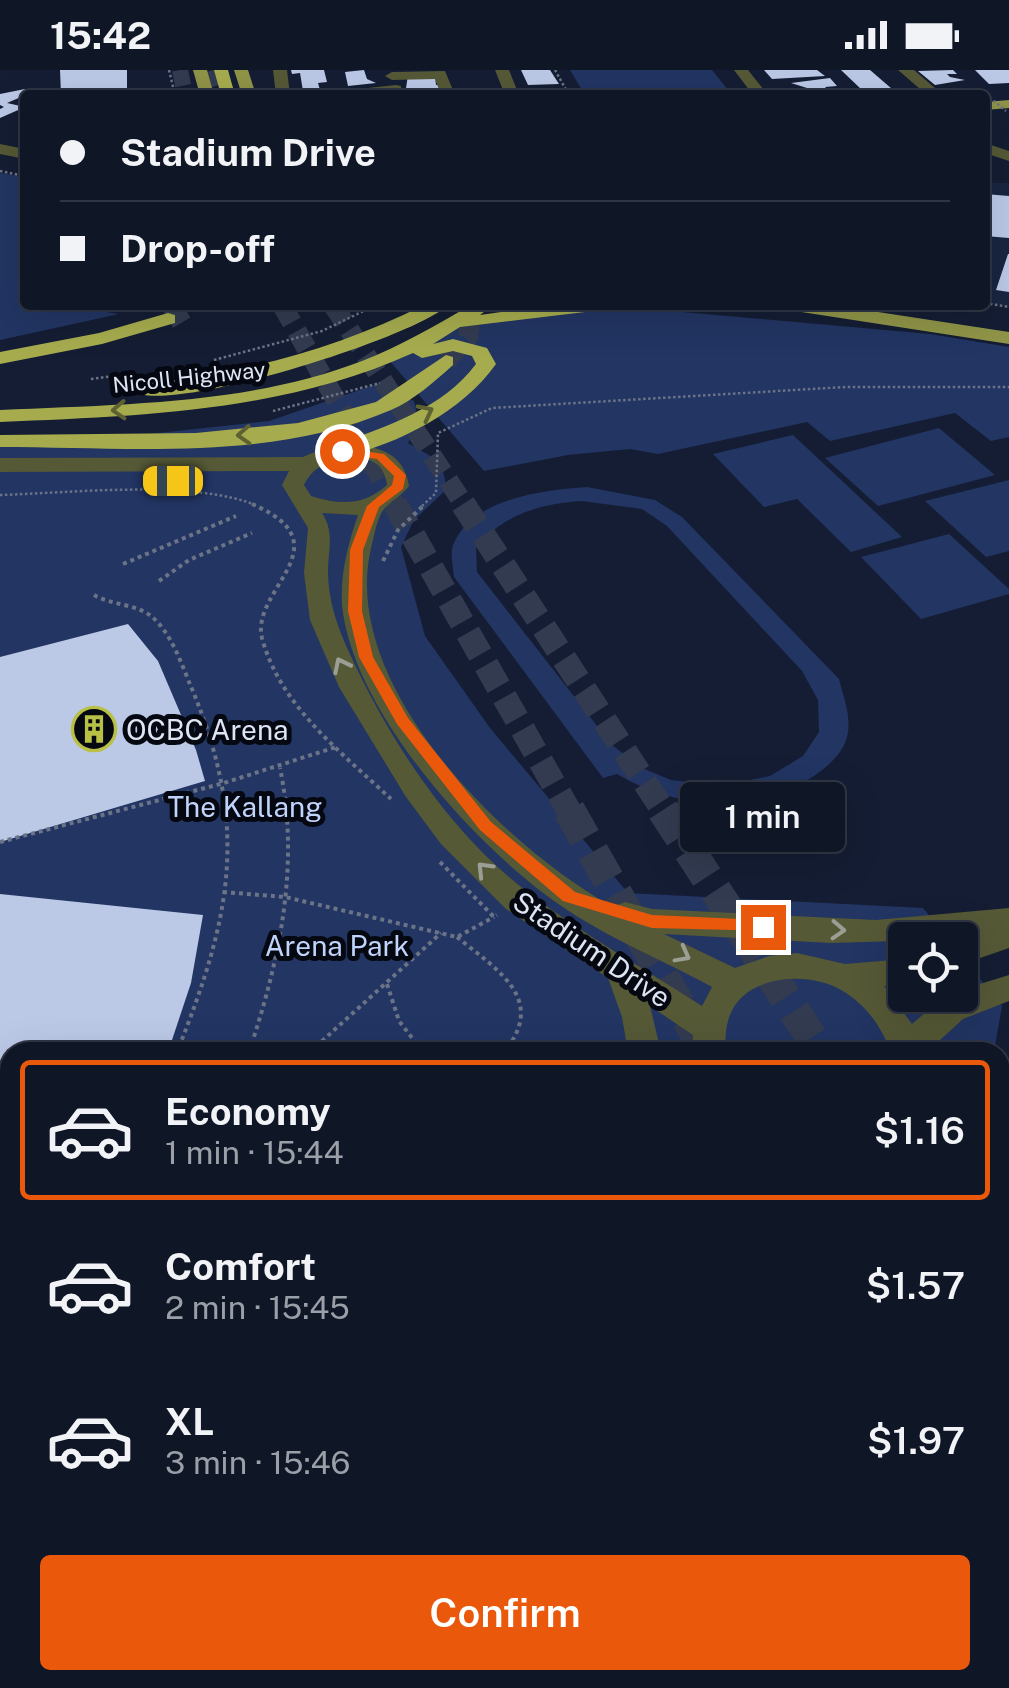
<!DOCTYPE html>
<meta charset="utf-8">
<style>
body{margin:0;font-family:"Public Sans",sans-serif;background:#181f2e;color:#f1f3f6;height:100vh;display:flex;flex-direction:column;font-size:38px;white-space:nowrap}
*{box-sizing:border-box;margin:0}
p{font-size:32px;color:#9b9fa7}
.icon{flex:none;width:55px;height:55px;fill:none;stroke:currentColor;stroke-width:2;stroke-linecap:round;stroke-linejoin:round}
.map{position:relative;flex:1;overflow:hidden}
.side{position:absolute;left:0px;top:972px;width:1010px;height:648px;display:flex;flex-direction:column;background:#0f1626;border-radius:30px 30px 0 0;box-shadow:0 10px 40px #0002,0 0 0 2px #2f3543}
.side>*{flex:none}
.top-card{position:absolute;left:20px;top:20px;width:970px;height:220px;border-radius:10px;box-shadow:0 10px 40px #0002,0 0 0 2px #2f3543;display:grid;align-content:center;height:220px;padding:0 40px;background:#0f1626}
.tools{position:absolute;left:888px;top:852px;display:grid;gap:20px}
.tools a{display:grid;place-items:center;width:90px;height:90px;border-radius:10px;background:#0f1626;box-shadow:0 10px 40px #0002,0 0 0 2px #2f3543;font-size:50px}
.end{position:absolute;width:45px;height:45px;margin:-22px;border:12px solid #ea580c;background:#fff;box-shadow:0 0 0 5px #fff}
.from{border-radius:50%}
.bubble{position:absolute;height:70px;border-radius:10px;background:#0f1626;box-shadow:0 10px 40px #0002,0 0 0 2px #2f3543;font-size:32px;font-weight:600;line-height:70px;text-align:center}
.car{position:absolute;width:30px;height:60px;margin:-30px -15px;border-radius:12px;box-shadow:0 0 8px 2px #0007;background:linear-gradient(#f5c518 24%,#345 0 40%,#f5c518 0 76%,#345 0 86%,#f5c518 0)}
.top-card b{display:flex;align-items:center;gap:35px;height:95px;font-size:38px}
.top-card b+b{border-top:2px solid #2f3543}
.top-card i{width:25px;height:25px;background:#f1f3f6}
ul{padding:18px 0 0;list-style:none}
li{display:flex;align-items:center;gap:30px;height:140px;margin:0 20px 15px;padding:0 20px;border:5px solid transparent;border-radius:10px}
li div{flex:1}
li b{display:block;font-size:38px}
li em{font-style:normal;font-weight:600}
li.active{border-color:#ea580c}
li>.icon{width:90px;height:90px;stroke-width:1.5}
.primary-button{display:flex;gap:20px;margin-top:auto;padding:20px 40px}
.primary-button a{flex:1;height:115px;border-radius:10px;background:#ea580c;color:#fff;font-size:40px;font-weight:600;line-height:115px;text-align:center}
.status{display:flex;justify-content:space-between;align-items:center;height:70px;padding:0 50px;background:#0f1626;direction:ltr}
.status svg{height:28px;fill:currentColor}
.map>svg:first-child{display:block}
.built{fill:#192541}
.green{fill:#223563;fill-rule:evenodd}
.building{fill:#bbc9e7}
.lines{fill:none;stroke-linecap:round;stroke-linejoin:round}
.highway-tunnel-far4{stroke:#323b50;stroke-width:16;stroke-dasharray:16 8;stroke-linecap:butt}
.highway-tunnel-far3{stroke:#323b50;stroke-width:20;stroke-dasharray:20 10;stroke-linecap:butt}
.highway-tunnel-far2{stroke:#323b50;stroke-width:25;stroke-dasharray:25 12;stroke-linecap:butt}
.highway-tunnel-far1{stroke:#323b50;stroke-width:32;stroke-dasharray:32 16;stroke-linecap:butt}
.highway-tunnel{stroke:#323b50;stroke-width:41;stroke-dasharray:41 20;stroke-linecap:butt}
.path-far2{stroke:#6b7386;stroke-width:2.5;stroke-dasharray:2.5 2.5;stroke-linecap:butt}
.path-far1{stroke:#6b7386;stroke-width:4;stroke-dasharray:4 4;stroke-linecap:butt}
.path{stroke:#6b7386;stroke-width:5;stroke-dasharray:6 6;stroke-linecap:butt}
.minor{fill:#565936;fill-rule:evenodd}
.major{fill:#8f9448;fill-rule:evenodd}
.highway{fill:#a6ac4e;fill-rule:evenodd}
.path-bridge{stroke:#6b7386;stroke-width:2.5;stroke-dasharray:2.5 2.5;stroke-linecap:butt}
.oneway{stroke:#5e6233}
.oneway2{stroke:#9a9e94}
.route{fill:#ea580c}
.labels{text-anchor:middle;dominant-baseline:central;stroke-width:10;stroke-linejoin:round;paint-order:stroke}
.far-street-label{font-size:22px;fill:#dde4f3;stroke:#050811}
.poi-label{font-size:28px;fill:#dde4f3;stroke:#050811;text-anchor:start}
.park-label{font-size:28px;fill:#c0d4fb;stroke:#050811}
.street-label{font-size:28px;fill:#dde4f3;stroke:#050811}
</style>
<div class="status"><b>15:42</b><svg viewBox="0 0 49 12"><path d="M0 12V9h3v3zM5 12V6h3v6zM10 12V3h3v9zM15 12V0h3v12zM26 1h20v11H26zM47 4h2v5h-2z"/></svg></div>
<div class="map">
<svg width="1009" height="1618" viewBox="0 0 1009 1618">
<rect width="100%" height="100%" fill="#141d33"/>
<path class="built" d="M985 113H1009V237L985 232Z"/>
<path class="green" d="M570 0H712L732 25H585Z
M0 103 25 107V235H62L119 244 0 270Z
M626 237 930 264 1009 277V367L991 371 955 343 830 371 807 352 658 384 630 379 568 385 484 401 389 290 453 256Z
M377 314 414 331 419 351 408 373 441 392 447 419 414 450 401 477 425 566 490 658 628 823 923 838 949 870H905V925H960V884L1002 936 994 982H10V1610H1000V1050L1009 1081V1618H0V371L102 369 269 351Z
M939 358 995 405 878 436 825 388Z
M793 365 902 467 851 482 797 429 764 437 713 384Z
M1009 410V481L986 487 925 431Z
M587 417 655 430 682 447 839 609C844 629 853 650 846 670 841 686 823 701 809 709 748 743 677 740 617 704L603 708 454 507C453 497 450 484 453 475 472 428 544 420 587 417ZM582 431 642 439 667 456 802 601 818 630 819 662 803 686 770 706 719 716 671 710 642 698 612 675 477 502 476 477C505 444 539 434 582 431Z
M949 464 1009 519V524L921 549 861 487Z"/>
<path class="building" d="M60 0H127V25H61Z
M291 0H324L327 12 318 13 320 20 303 21 300 3 292 4Z
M364 0 367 9 376 13 348 16 345 2Z
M521 0H550L559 14 528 15Z
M764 0H817L825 6 772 9Z
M841 0H870L899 25H863L859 22 874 18 862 20Z
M953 0 957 4H947L950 7 965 10 935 15 918 1Z
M975 0H1009V13L989 14Z
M408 5H435L436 15 444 14V19L431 21H446L447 24 405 25Z
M830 8 837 16 825 17 828 20 851 25H813L807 18 791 13Z
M25 19 28 24 7 33 25 37 0 48V39L4 37 0 35V24Z
M985 124 1009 126V168L985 166Z
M1008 184H1009V222L996 220Z
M128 554 158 591 196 680 205 711 0 772V587Z
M0 824 203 845 191 913 168 982H10V1095L0 1094Z
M10 1252V1378L0 1381V1257Z
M397 1610H853L857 1618H399Z"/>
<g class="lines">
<path class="highway-tunnel-far4" d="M180 0 185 25
M213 0 221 25"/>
<path class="highway-tunnel-far3" d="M282 235 396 436
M333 235 465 436
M168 249 192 235
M446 291 468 267 473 235"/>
<path class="highway-tunnel-far2" d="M395 434 570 743
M463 434 665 743"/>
<path class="highway-tunnel-far1" d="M569 740 706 982
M663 740 821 982"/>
<path class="highway-tunnel" d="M1000 1312 1009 1335
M950 1610 952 1618"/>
<path class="path-far2" d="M169 0 175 25
M555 0 569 25
M0 101 25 106
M985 233 1009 237
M214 290 322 261 376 235
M91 309 136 303
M273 341 380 313
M0 425C70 423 195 409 258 436
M422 436 436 423 438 363 492 338 845 317H1009"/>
<path class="path-far1" d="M252 434C347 475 250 519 262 568 280 636 342 683 391 729
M383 491 398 460 425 434
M123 494 236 446
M159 511 189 490 252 463
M94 525C111 535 136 534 151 546 172 563 182 596 192 619 250 758 231 847 177 982
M0 772 224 713 336 677
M440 792 494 847 497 845
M223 822 285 827 457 867 494 847
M457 867C497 900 548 929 504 982
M387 914 399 951 423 982
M249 982C280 889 300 795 280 698
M310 982 441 863
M0 1098 10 1099"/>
<path class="path" d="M1000 1244 1009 1255
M0 1425 10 1421
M8 1618 13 1610
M117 1618 133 1610"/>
<path class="minor" d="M273 0H287L290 25H276Z
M495 0H509L519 25H505Z
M734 0H748L768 25H753Z
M898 0H914L943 25H927Z
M445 1 455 25H441L435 9 392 10 385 6 392 2Z
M396 15 401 16V22L333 25 340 21Z
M985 73 1009 81V91L985 83Z
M0 74 25 79V89L0 84Z
M352 374C381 377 404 384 409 416 402 426 387 433 382 442 376 452 374 467 371 478 339 616 504 776 613 837L625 832 652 839 876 850 1009 838V878L960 895V870L964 869 831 873 664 864 735 898 769 886 797 883 845 894 905 889V915L884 916 912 954 940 930 960 925 967 918 1009 905V931L963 949 927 982H891C881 956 867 936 843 921 808 900 740 904 728 951 725 961 726 972 724 982H692L693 965 650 936 661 982H628L622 947 608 908 506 839 441 774 406 727 339 617 310 550 304 503 308 458 282 415 289 401 0 402V388L303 387 324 378ZM352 387C372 389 384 393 387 415 364 436 339 435 311 426L304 415C314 395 330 390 352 387ZM322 443 358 445C348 474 340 504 342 535 352 640 474 775 557 833 605 867 661 889 712 917L702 936C645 899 584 865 530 824 451 765 389 670 349 582 337 556 328 530 328 501 328 479 335 463 322 443Z
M1009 991V1115L1000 1112V994Z
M1000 1128 1009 1132V1173L1000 1170Z
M1000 1178 1009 1182V1226L1000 1222Z"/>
<path class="major" d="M193 0H207L214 25H200Z
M234 0H248L256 25H242Z
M1009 30V38L985 40V32Z
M786 235H832L1009 262V274L795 241Z"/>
<path class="highway" d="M214 0H228L235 25H221Z
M424 235H448C416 267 162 348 131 320L141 314C241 304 334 280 424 235Z
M471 235H493L480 245 552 235H795L786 241 585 242 460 257 433 274 453 269 487 278 496 294C462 342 400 373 343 387L335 386 332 381 335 376C385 356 443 339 476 294L472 286 453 281 422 288 413 283C282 342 141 346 0 352V340C120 334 248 335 362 291 400 276 435 256 471 235Z
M168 243 175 245V253L102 274 0 294V282L99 263Z
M446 285 453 287V295C434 312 414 330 391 340 271 392 127 377 0 377V365L196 363 298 353 376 332Z"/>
<path class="path-bridge" d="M982 21 1006 41"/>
</g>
<defs><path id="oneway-chevron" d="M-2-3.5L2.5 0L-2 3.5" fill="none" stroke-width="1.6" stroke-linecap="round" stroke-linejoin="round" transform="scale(2.5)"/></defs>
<g class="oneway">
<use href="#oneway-chevron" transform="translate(119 340) rotate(177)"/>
<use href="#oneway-chevron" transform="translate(426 342) rotate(-27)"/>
<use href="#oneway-chevron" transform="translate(244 365) rotate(177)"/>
</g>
<g class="oneway2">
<use href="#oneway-chevron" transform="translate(341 595) rotate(-116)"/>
<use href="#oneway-chevron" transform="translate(484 799) rotate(-134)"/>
<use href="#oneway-chevron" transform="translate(838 860) rotate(3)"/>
<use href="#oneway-chevron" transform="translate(683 885) rotate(28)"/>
</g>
<path class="route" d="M342 378 384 384 406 405 403 419 379 437 363 480 362 541 373 587 408 648 491 752 575 822 652 845 763 850 772 857 769 861 652 858 563 831 480 760 397 654 359 587 348 541 350 480 367 436 392 415 394 406 377 389 338 384Z"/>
<defs>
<symbol id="building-ring" viewBox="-11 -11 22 22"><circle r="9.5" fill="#050811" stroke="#b9c046" stroke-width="1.5"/><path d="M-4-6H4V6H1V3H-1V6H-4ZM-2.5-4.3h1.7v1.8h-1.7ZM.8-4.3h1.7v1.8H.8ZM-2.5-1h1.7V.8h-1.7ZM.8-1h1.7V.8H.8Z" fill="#b9c046"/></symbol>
</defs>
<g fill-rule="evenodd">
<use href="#building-ring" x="69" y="634" width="50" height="50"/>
</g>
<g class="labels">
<g class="far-street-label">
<text transform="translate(189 307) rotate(-6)">Nicoll Highway</text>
</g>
<g class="poi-label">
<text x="126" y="659">OCBC Arena</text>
</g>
<g class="park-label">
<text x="245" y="736">The Kallang</text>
<text x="337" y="875">Arena Park</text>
</g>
<g class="street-label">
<text transform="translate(592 879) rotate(34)">Stadium Drive</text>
</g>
</g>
</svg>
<div class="tools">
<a><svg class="icon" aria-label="locate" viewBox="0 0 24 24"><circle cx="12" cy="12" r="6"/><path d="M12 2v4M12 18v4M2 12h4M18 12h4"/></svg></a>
</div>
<i class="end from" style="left:342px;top:381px"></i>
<i class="end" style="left:763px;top:857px"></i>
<div class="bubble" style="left:680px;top:712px;width:165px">1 min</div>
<i class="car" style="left:173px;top:411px;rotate:270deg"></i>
<div class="top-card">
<b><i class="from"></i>Stadium Drive</b>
<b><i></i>Drop-off</b>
</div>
<section class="side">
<ul>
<li class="active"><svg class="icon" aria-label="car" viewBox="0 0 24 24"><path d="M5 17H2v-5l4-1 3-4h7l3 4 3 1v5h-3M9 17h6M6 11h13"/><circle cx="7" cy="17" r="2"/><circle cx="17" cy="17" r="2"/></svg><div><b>Economy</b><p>1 min · 15:44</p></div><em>$1.16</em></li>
<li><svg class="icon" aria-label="car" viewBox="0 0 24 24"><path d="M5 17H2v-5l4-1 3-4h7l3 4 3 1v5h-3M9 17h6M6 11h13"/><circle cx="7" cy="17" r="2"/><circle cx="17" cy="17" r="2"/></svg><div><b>Comfort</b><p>2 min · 15:45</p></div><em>$1.57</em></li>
<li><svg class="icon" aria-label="car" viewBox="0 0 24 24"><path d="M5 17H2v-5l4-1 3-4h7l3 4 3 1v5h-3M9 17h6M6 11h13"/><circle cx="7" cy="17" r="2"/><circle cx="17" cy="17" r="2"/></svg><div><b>XL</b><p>3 min · 15:46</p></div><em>$1.97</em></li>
</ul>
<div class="primary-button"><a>Confirm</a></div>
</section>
</div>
